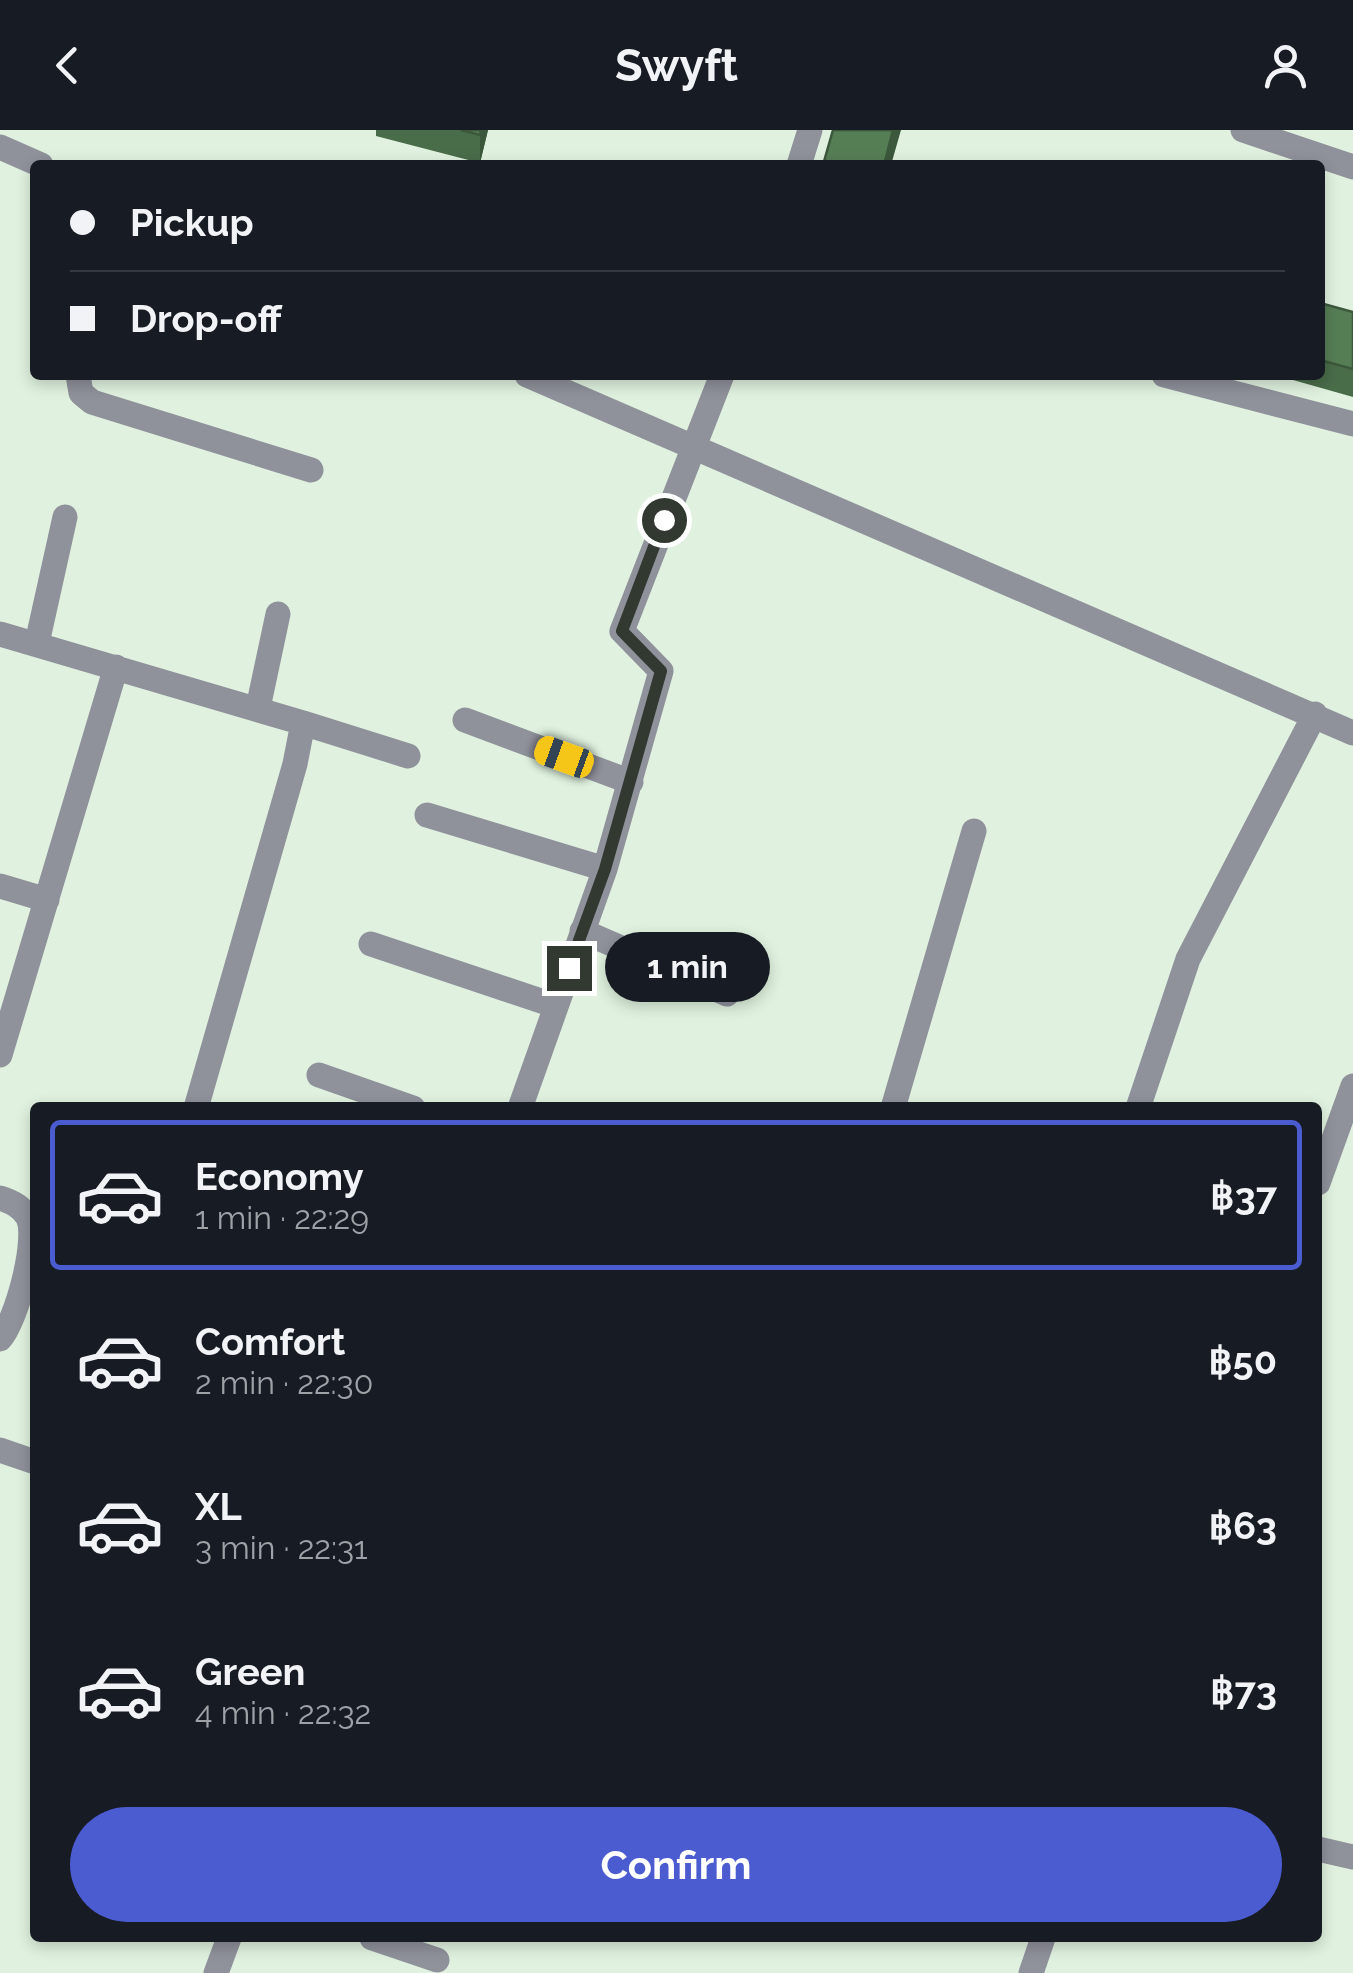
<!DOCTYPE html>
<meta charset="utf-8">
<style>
body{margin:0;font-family:Raleway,sans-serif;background:#242831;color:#f1f3f6;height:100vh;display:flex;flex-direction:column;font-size:38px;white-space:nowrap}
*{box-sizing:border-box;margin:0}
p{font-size:32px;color:#9ea1a6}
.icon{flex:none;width:55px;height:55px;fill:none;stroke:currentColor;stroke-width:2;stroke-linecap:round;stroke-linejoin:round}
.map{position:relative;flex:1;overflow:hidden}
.side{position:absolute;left:30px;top:972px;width:1292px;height:840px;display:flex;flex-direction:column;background:#171b24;border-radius:10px;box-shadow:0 5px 15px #0003}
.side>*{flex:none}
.top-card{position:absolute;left:30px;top:30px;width:1295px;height:220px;border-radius:10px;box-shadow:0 5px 15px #0003;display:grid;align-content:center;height:220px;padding:0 40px;background:#171b24}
.end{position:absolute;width:45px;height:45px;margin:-22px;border:12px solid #323931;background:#fff;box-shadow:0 0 0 5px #fff}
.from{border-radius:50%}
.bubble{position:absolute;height:70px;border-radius:35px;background:#171b24;box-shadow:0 5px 15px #0003;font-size:32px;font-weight:700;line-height:70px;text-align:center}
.car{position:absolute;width:30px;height:60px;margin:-30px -15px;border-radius:12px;box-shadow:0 0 8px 2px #0007;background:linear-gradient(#f5c518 24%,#345 0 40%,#f5c518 0 76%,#345 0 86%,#f5c518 0)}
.top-card b{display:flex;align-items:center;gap:35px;height:95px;font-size:38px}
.top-card b+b{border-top:2px solid #363941}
.top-card i{width:25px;height:25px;background:#f1f3f6}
ul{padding:18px 0 0;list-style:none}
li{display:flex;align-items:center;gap:30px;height:150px;margin:0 20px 15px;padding:0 20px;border:5px solid transparent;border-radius:10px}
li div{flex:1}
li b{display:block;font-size:38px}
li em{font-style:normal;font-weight:700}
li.on{border-color:#4b5bd0}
li>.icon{width:90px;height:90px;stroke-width:1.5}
.action{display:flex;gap:20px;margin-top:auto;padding:20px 40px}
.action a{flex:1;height:115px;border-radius:60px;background:#4b5bd0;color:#fff;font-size:40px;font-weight:700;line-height:115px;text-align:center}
header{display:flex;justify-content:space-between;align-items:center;height:130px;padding:0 40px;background:#171b24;font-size:45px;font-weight:700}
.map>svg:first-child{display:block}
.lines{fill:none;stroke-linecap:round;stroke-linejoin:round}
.minor{stroke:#8f919b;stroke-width:25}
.wall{fill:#496c49}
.shaded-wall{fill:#3c583c}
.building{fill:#557e55;stroke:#3c583c;stroke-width:2.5}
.route{stroke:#323931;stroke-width:12}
</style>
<header><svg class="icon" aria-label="back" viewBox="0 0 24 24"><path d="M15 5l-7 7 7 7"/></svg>Swyft<svg class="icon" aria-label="person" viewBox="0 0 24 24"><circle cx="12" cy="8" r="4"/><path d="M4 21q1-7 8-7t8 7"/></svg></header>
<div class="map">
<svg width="1353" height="1843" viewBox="0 0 1353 1843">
<rect width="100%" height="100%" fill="#e0f2df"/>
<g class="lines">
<path class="minor" d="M1243 0 1353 37
M0 17 41 35
M799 35 810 0
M78 245 81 263 92 272 311 340
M527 245 1353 603
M1164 245 1353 294
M0 504 303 593 295 634 196 978
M37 513 65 387
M258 578 278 484
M465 590 631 652
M303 593 408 626
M427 685 605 739
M0 756 47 770
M582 801 727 864
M371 814 556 876
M0 925 116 537
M319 945 413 978
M520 978 605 739 661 541 622 501 722 245
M893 978 974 701
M1138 978 1188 829 1315 584
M1318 1053 1353 956
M0 1068C10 1071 21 1076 27 1086 40 1106 16 1192 0 1209
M0 1320 35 1332
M1318 1719 1353 1727
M372 1808 437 1830
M216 1843 229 1808
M1031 1843 1043 1808"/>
</g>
<path class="wall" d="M376 0H488L480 33 376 6Z
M1320 173 1353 182V267L1279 246 1320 245Z"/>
<path class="shaded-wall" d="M481 0H488L480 33V5Z
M893 0H901L891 35H884Z"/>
<path class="building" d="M461 0H481L480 5Z
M833 0H893L884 35H823Z
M1320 173 1353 182V239L1320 230Z"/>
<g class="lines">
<path class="route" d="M569 838 605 739 661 541 622 501 664 390"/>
</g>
</svg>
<i class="end from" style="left:664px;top:390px"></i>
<i class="end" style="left:569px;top:838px"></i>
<div class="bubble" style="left:605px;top:802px;width:165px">1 min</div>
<i class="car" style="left:564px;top:627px;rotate:290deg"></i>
<div class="top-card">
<b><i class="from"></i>Pickup</b>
<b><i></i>Drop-off</b>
</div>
<section class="side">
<ul>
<li class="on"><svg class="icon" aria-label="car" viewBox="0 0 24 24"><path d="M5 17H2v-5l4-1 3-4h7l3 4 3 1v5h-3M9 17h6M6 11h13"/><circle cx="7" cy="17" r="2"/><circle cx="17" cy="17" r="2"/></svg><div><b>Economy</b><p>1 min · 22:29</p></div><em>฿37</em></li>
<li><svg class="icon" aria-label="car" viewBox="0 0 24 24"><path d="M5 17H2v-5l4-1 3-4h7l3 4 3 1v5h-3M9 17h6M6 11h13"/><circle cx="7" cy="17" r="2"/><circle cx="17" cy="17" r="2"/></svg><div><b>Comfort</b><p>2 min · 22:30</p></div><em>฿50</em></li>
<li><svg class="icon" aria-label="car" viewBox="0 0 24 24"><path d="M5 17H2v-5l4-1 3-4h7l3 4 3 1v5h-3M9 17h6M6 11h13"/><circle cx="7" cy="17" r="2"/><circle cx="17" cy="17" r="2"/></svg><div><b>XL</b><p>3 min · 22:31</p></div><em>฿63</em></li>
<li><svg class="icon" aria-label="car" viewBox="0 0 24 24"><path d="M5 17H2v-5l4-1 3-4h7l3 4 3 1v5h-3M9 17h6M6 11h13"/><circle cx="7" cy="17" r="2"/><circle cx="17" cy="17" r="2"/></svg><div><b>Green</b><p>4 min · 22:32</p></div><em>฿73</em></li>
</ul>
<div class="action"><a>Confirm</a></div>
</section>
</div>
